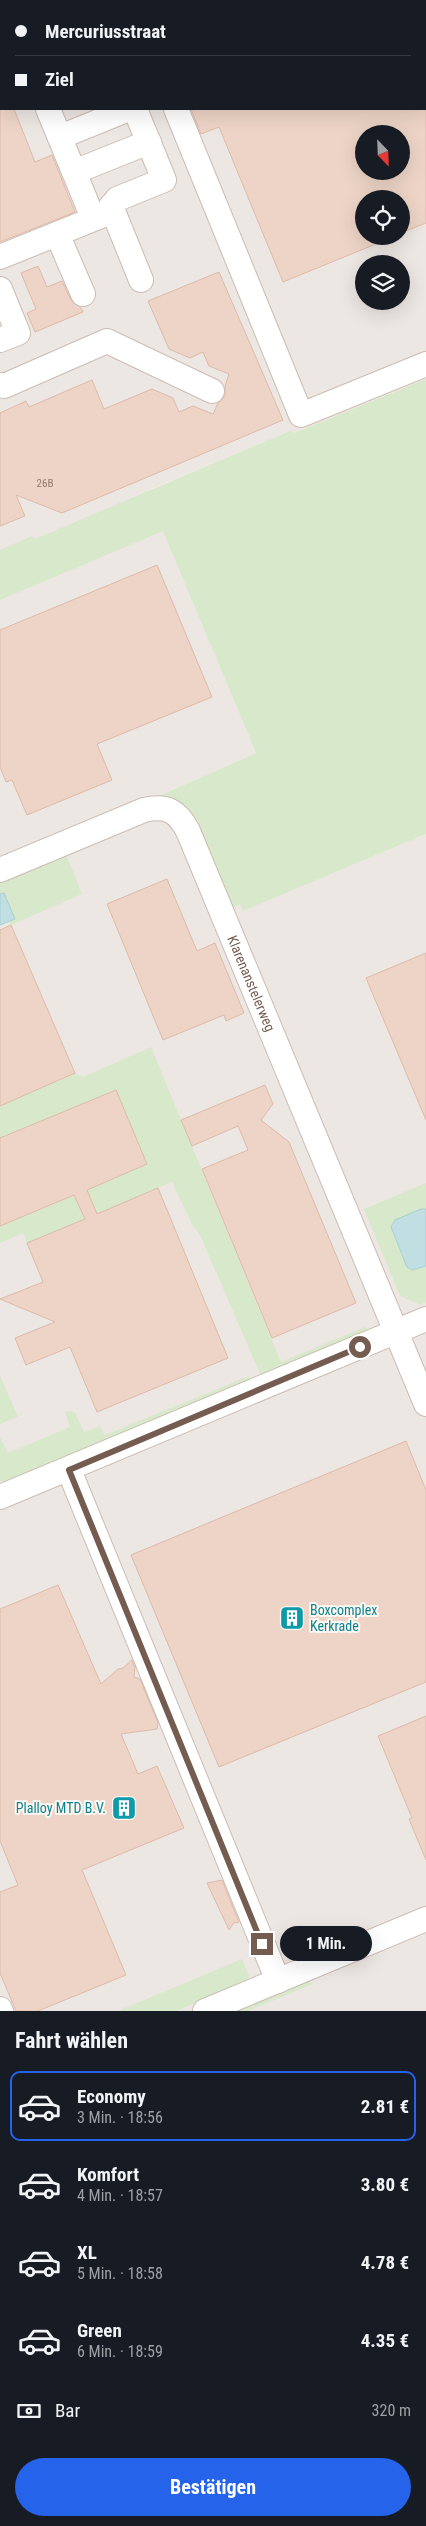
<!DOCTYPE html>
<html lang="de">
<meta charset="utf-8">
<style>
body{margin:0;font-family:"Roboto Condensed",sans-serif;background:#20242c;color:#f1f3f6;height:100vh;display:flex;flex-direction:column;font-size:19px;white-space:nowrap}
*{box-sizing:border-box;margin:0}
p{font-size:16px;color:#9ea1a6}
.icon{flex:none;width:28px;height:28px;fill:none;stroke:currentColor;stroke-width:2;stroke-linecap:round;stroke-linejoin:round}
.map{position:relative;height:2011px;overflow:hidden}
.details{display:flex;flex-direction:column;background:#171b24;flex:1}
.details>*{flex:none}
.banner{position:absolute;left:0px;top:0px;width:426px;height:110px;box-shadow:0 5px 20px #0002;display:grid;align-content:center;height:110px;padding:0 15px;background:#171b24}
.needle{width:32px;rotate:157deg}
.tools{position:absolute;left:355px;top:125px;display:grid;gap:10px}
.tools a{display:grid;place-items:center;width:55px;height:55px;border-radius:50%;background:#171b24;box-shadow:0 5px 20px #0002;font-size:25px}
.end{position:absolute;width:22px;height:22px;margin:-11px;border:6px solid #745c50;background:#fff;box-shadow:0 0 0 2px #fff}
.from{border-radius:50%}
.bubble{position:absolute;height:35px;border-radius:18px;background:#171b24;box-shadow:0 5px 20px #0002;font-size:16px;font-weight:700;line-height:35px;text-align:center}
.banner b{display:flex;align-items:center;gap:18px;height:48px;font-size:19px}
.banner b+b{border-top:1px solid #363941}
.banner i{width:12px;height:12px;background:#f1f3f6}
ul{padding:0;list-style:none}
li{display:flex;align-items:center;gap:15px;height:70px;margin:0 10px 8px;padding:0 5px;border:2px solid transparent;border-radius:10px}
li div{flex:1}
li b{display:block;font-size:19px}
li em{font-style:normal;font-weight:700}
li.selected{border-color:#2563eb}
li>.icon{width:45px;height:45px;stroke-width:1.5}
h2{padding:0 15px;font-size:22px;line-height:60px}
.pay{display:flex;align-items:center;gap:12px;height:55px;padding:0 15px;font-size:19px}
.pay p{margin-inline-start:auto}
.cta{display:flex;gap:10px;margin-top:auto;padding:10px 15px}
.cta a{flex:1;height:58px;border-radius:30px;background:#2563eb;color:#fff;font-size:20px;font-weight:700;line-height:58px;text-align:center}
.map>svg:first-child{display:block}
.industrial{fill:#ede7e3;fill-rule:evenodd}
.green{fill:#d7e8cb}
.water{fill:#c1dfe3;stroke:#a8cfd4}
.building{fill:#edd4c6;stroke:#debaa8;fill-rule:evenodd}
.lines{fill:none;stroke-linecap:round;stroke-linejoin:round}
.minor-casing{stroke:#ccbcb2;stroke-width:26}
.minor{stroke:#fff;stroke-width:24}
.route{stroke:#745c50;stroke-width:6}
.labels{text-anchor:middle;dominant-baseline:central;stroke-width:4;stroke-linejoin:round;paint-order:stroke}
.number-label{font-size:11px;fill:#927a6e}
.street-label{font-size:14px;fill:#745c50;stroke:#fdf8f2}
.culture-label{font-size:14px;fill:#0d838f;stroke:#fdf8f2;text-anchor:start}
</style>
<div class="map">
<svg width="426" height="2011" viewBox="0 0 426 2011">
<rect width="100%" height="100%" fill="#fbf4eb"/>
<path class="industrial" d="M0 0H426V379L294 433 292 430 147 491 256 753 156 797 185 808 192 815 234 908 240 903 243 910 426 834V2011H0ZM1 1H425V109H1ZM364 134H401V171H364ZM364 199H401V236H364ZM364 264H401V301H364Z"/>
<path class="green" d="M426 379V834L243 911 240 904 233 908 192 816 185 808 154 798 256 753 163 531 0 600V550L32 536 35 539 292 430 294 433Z
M66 854 82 894 11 925 9 921 14 919 3 893 0 894V881Z
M151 1047 281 1362 365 1327 369 1330 261 1376 200 1235 192 1224 172 1182 97 1214 87 1190 147 1164 116 1090 0 1138V1105L75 1073 83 1077Z
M426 1183V1209L392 1231 409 1269 415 1270 426 1266V1302L420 1305 400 1296 364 1209Z
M74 1195 85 1219 27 1243 23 1233 0 1243V1226Z
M0 1376 18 1417 0 1424Z
M249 1376 250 1380 9 1481H0V1437L8 1453 70 1427 65 1412 71 1411 75 1413 84 1432 100 1426 105 1435Z
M242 1959 249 1976 246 1982 176 2011H118Z
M306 1979 313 1984 248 2011H230Z"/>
<path class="water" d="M4 893 15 919 0 925V894Z
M421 1209H426V1266L412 1270 407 1267 391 1227 395 1220Z"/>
<path class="building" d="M0 109H14L35 162 52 155 75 212 0 242Z
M191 109H426V223L401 233V199H364V236L393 237 283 282 219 127 201 134ZM364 134H401V171H364Z
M38 266 47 287 62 281 71 300 81 308 83 312 35 332 27 313 36 309 21 273Z
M219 272 283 420 62 513 16 495 25 516 0 526V413L26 401 29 407 92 380 104 409 152 389 173 398 179 412 193 406 213 414 218 403 225 396V386L229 374 209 366 203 352 190 358 169 349 148 301Z
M157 565 212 697 97 744 112 780 27 815 12 780 6 782 0 767V630Z
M167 879 197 951 215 943 244 1013 226 1021 224 1015 163 1040 107 904Z
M11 925 75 1073 0 1106V930Z
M426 953V1120L366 978Z
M265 1085 273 1104 261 1120 289 1142 356 1303 272 1338 202 1169 248 1150 238 1126 192 1146 181 1120Z
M116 1090 147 1164 87 1190 97 1214 158 1188 228 1358 97 1412 70 1347 26 1365 15 1338 55 1322 0 1299 43 1282 27 1243 85 1219 74 1195 0 1226V1138Z
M406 1441 426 1490V1682L219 1767 131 1555Z
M58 1585 101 1684 118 1669 123 1668 132 1660 135 1668 134 1677 140 1679 158 1723 157 1729 121 1734 138 1774 157 1766 184 1828 82 1870 126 1975 38 2011H16L0 1973V1892L18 1885 0 1841V1609Z
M426 1716V1860L409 1819 412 1818 378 1736Z
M222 1880 239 1922 234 1923 229 1930 207 1883Z"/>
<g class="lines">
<defs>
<g id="minor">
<path d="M132 0 133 1"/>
<path d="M48 109 93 218"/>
<path d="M176 109 301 415 426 364"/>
<path d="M60 137 129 109"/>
<path d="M74 172 149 142"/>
<path d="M111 206 141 280"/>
<path d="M61 243 83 294"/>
<path d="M0 257 106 214 117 199 164 180 135 109"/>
<path d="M0 289 18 333 0 340"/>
<path d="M0 385 4 386 107 341 212 391"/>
<path id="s1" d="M0 870 144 810C166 805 177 810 188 831L426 1404"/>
<path d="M69 1470 278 1981"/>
<path d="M0 1497 426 1319"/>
<path d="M0 2009 1 2011"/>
<path d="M205 2011 426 1919"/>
</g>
</defs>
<use href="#minor" class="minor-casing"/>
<use href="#minor" class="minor"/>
</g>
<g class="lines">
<path class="route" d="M262 1944 69 1470 360 1347"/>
</g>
<defs>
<symbol id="building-square" viewBox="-11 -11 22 22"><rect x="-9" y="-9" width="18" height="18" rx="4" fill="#0f9aa8" stroke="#fdf8f2"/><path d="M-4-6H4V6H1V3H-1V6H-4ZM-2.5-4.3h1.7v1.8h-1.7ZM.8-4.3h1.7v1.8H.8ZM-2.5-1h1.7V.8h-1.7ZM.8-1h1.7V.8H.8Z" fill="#fff"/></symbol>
</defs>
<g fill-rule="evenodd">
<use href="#building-square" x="278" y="1604" width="28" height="28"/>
<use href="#building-square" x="110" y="1794" width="28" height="28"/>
</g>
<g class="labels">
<g class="number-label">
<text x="45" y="483">26B</text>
</g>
<g class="street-label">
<text stroke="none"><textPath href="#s1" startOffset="375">Klarenanstelerweg</textPath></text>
</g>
<g class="culture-label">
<text x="310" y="1610">Boxcomplex<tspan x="310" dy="16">Kerkrade</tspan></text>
<text x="106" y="1808" text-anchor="end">Plalloy MTD B.V.</text>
</g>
</g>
</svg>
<div class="tools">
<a><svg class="needle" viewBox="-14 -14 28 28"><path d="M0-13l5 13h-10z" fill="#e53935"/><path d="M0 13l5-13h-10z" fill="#9ea1a6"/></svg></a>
<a><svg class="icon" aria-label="locate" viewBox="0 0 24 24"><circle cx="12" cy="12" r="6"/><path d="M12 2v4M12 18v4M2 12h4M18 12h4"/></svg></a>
<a><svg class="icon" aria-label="layers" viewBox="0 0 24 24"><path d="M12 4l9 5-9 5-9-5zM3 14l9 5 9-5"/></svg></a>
</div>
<i class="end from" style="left:360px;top:1347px"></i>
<i class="end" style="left:262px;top:1944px"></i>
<div class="bubble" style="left:280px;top:1926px;width:92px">1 Min.</div>
<div class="banner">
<b><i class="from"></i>Mercuriusstraat</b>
<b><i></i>Ziel</b>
</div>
</div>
<section class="details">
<h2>Fahrt wählen</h2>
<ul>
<li class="selected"><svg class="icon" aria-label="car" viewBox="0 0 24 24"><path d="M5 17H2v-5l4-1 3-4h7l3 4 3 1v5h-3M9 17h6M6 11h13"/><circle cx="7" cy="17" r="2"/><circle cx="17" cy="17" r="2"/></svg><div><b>Economy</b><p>3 Min. · 18:56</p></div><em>2.81 €</em></li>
<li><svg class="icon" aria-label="car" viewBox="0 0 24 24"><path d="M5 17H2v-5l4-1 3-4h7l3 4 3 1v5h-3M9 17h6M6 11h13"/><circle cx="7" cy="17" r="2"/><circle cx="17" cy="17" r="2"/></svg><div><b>Komfort</b><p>4 Min. · 18:57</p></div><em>3.80 €</em></li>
<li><svg class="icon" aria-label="car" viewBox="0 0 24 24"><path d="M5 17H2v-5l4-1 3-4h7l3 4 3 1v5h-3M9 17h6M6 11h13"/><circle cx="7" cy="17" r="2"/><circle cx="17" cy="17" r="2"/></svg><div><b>XL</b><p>5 Min. · 18:58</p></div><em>4.78 €</em></li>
<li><svg class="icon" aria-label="car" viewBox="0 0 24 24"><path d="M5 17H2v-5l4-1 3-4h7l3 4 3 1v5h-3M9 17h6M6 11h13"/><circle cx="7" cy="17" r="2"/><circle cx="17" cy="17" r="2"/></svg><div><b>Green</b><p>6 Min. · 18:59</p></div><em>4.35 €</em></li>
</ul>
<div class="pay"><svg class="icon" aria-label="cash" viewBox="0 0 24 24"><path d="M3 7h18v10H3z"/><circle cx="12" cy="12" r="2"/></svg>Bar<p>320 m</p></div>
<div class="cta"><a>Bestätigen</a></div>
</section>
